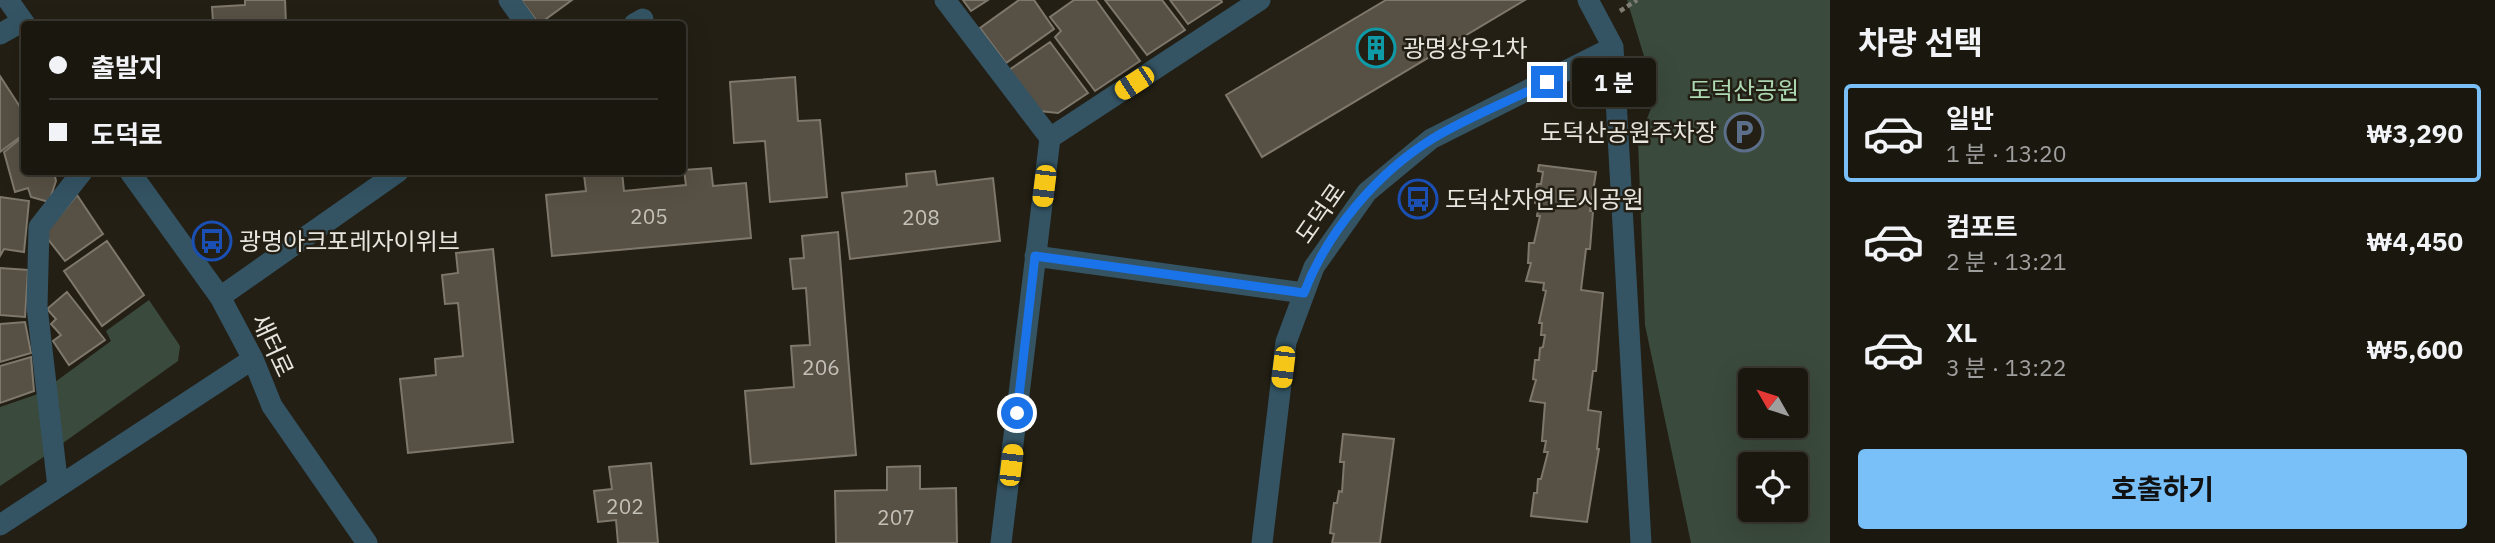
<!DOCTYPE html>
<html lang="ko">
<meta charset="utf-8">
<style>
body{margin:0;font-family:"IBM Plex Sans","Noto Sans KR",sans-serif;background:#27241d;color:#f1f3f6;height:100vh;display:flex;flex-direction:column;font-size:26px;white-space:nowrap}
*{box-sizing:border-box;margin:0}
p{font-size:23px;color:#9f9f9e}
.icon{flex:none;width:38px;height:38px;fill:none;stroke:currentColor;stroke-width:2;stroke-linecap:round;stroke-linejoin:round}
.map{position:relative;flex:1;overflow:hidden}
.drawer{display:flex;flex-direction:column;background:#1a170f;width:665px}
.drawer>*{flex:none}
.hud{position:absolute;left:21px;top:21px;width:665px;height:154px;border-radius:7px;box-shadow:0 7px 28px #0002,0 0 0 2px #38362f;display:grid;align-content:center;height:154px;padding:0 28px;background:#1a170f}
.needle{width:46px;rotate:309deg}
.controls{position:absolute;left:1738px;top:368px;display:grid;gap:14px}
.controls a{display:grid;place-items:center;width:70px;height:70px;border-radius:7px;background:#1a170f;box-shadow:0 7px 28px #0002,0 0 0 2px #38362f;font-size:35px}
.end{position:absolute;width:32px;height:32px;margin:-16px;border:9px solid #1a73e8;background:#fff;box-shadow:0 0 0 4px #fff}
.from{border-radius:50%}
.bubble{position:absolute;height:49px;border-radius:7px;background:#1a170f;box-shadow:0 7px 28px #0002,0 0 0 2px #38362f;font-size:23px;font-weight:700;line-height:49px;text-align:center}
.car{position:absolute;width:21px;height:42px;margin:-21px -10px;border-radius:9px;box-shadow:0 0 5px 2px #0007;background:linear-gradient(#f5c518 24%,#345 0 40%,#f5c518 0 76%,#345 0 86%,#f5c518 0)}
.hud b{display:flex;align-items:center;gap:24px;height:66px;font-size:26px}
.hud b+b{border-top:2px solid #38362f}
.hud i{width:18px;height:18px;background:#f1f3f6}
ul{padding:0;list-style:none}
li{display:flex;align-items:center;gap:21px;height:98px;margin:0 14px 10px;padding:0 14px;border:4px solid transparent;border-radius:7px}
li div{flex:1}
li b{display:block;font-size:26px}
li em{font-style:normal;font-weight:700}
li.current{border-color:#79bff8}
li>.icon{width:63px;height:63px;stroke-width:1.5}
h2{padding:0 28px;font-size:32px;line-height:84px}
.cta{display:flex;gap:14px;margin-top:auto;padding:14px 28px}
.cta a{flex:1;height:80px;border-radius:7px;background:#79bff8;color:#111;font-size:28px;font-weight:700;line-height:80px;text-align:center}
main{display:flex;flex:1;min-height:0}
.map>svg:first-child{display:block}
.green{fill:#3a4a3c;fill-rule:evenodd}
.building{fill:#575044;stroke:#7e776b;stroke-width:2}
.lines{fill:none;stroke-linecap:round;stroke-linejoin:round}
.path{stroke:#7f7c73;stroke-width:4.5;stroke-dasharray:5 3.5;stroke-linecap:butt}
.minor{stroke:#345464;stroke-width:21}
.route{stroke:#1a73e8;stroke-width:9}
.labels{text-anchor:middle;dominant-baseline:central;stroke-width:5;stroke-linejoin:round;paint-order:stroke}
.number-label{font-size:21px;fill:#c3c0b8}
.poi-label{font-size:24px;fill:#e7e5de;stroke:#231f14;text-anchor:start}
.park-label{font-size:24px;fill:#add9b2;stroke:#231f14}
.street-label{font-size:24px;fill:#e7e5de;stroke:#231f14}
</style>
<main>
<div class="map">
<svg width="1830" height="543" viewBox="0 0 1830 543">
<rect width="100%" height="100%" fill="#231f14"/>
<path class="green" d="M1627 0H1830V543H1691L1645 325 1638 141 1656 96ZM1750 380H1796V425H1750ZM1750 464H1796V509H1750Z
M149 300 180 346 178 361 63 443 55 382 111 341 106 331Z
M38 394 45 456 0 486V407Z"/>
<path class="building" d="M245 0H285L286 24H178L213 22 212 7 245 5Z
M521 0H572L539 24Z
M963 0H988L971 11Z
M1019 0H1034L1054 29 1006 63 980 28Z
M1074 0H1096L1140 61 1095 91 1055 37 1061 31 1050 17Z
M1105 0H1162L1185 30 1147 55Z
M1170 0H1221L1222 2 1188 24Z
M1386 0H1525L1262 157 1226 95Z
M1050 42 1088 93 1058 113 1039 111 1009 70Z
M0 76 24 113V134L0 152Z
M795 77 798 121 820 120 827 197 770 202 765 141 734 143 730 82Z
M24 136V172H54L56 181 49 202 31 197 28 188 15 192 4 152Z
M1539 165 1596 172 1590 211H1593L1590 249H1586L1581 290 1603 293 1596 371H1593L1588 410 1601 412 1597 449H1599L1587 522 1531 516 1534 493H1537L1538 479H1541L1548 452H1544L1546 441H1542L1545 403 1530 401 1536 380 1533 379 1535 360H1539L1540 348 1543 347 1545 335H1541L1542 323H1539L1546 291 1543 290 1544 283 1526 281 1531 263H1528L1529 243H1534L1540 216H1537L1539 204 1535 203 1537 184H1541L1543 172 1538 171Z
M711 168 713 186 746 183 751 238 552 256 546 195 586 191 584 175 622 172 624 191 686 185 684 170Z
M935 171 937 185 993 178 1000 241 850 259 842 193 907 186 906 174Z
M77 195 103 234 65 261 44 234Z
M0 197 29 201 24 252 4 249 0 256Z
M838 232 856 455 751 464 745 391 794 387 791 346 810 345 806 288 793 289 790 259 804 258 802 236Z
M107 241 144 295 102 326 64 271Z
M493 249 513 442 408 453 400 379 436 375 435 359 463 356 458 303 445 304 442 275 458 273 456 253Z
M0 268 28 270 25 317 0 315Z
M67 292 105 340 69 365 53 341 61 335 51 324 56 319 47 309Z
M25 322 31 353 0 362V324Z
M31 357 34 391 0 403V366Z
M1343 434 1394 439 1380 543H1332L1334 534 1330 533 1334 503H1337L1339 491 1342 492 1344 462H1340Z
M651 463 658 543H618L616 520 598 522 594 491 612 489 609 467Z
M920 466V489L956 488 957 543H836L835 491 887 490V467Z"/>
<g class="lines">
<path class="path" d="M1620 11 1637 0"/>
<path class="minor" d="M8 0 25 24
M509 0 526 24
M945 0 1050 138
M1588 0 1613 47 1641 543
M634 24 643 19
M0 34 23 21
M130 172 220 297 253 359 272 406 367 543
M1035 256 1304 293
M220 297 398 172
M58 487 37 307 39 227 82 172
M0 525 253 359
M1001 543 1050 138 1260 0
M1262 543 1286 342 1314 267 1367 192 1431 139 1613 47"/>
</g>
<g class="lines">
<path class="route" d="M1017 413 1035 256 1304 293C1327 232 1377 173 1432 139 1468 117 1510 101 1547 82"/>
</g>
<defs>
<symbol id="building-ring" viewBox="-11 -11 22 22"><circle r="9.5" fill="#231f14" stroke="#0f9aa8" stroke-width="1.5"/><path d="M-4-6H4V6H1V3H-1V6H-4ZM-2.5-4.3h1.7v1.8h-1.7ZM.8-4.3h1.7v1.8H.8ZM-2.5-1h1.7V.8h-1.7ZM.8-1h1.7V.8H.8Z" fill="#0f9aa8"/></symbol>
<symbol id="parking-ring" viewBox="-11 -11 22 22"><circle r="9.5" fill="#231f14" stroke="#5c6f8a" stroke-width="1.5"/><path d="M-3.5-5.5H1a3.5 3.5 0 0 1 0 7H-1V5.5H-3.5ZM-1-3.4V-.6H.8a1.4 1.4 0 0 0 0-2.8Z" fill="#5c6f8a"/></symbol>
<symbol id="bus-ring" viewBox="-11 -11 22 22"><circle r="9.5" fill="#231f14" stroke="#1a4fb4" stroke-width="1.5"/><path d="M-5-6H5V4H4V6H2V4H-2V6H-4V4H-5ZM-3.5-4V0h7V-4ZM-3.5 1.2v1.5H-2V1.2ZM2 1.2v1.5H3.5V1.2Z" fill="#1a4fb4"/></symbol>
</defs>
<g fill-rule="evenodd">
<use href="#building-ring" x="1354" y="26" width="44" height="44"/>
<use href="#parking-ring" x="1722" y="110" width="44" height="44"/>
<use href="#bus-ring" x="1396" y="177" width="44" height="44"/>
<use href="#bus-ring" x="190" y="219" width="44" height="44"/>
</g>
<g class="labels">
<g class="number-label">
<text x="649" y="216">205</text>
<text x="921" y="217">208</text>
<text x="821" y="367">206</text>
<text x="625" y="506">202</text>
<text x="896" y="517">207</text>
</g>
<g class="poi-label">
<text x="1403" y="48">광명상우1차</text>
<text x="1717" y="132" text-anchor="end">도덕산공원주차장</text>
<text x="1445" y="199">도덕산자연도시공원</text>
<text x="239" y="241">광명아크포레자이위브</text>
</g>
<g class="park-label">
<text x="1744" y="90">도덕산공원</text>
</g>
<g class="street-label">
<text transform="translate(1320 213) rotate(-55)">도덕로</text>
<text transform="translate(273 345) rotate(65)">새터로</text>
</g>
</g>
</svg>
<div class="controls">
<a><svg class="needle" viewBox="-14 -14 28 28"><path d="M0-13l5 13h-10z" fill="#e53935"/><path d="M0 13l5-13h-10z" fill="#9f9f9e"/></svg></a>
<a><svg class="icon" aria-label="locate" viewBox="0 0 24 24"><circle cx="12" cy="12" r="6"/><path d="M12 2v4M12 18v4M2 12h4M18 12h4"/></svg></a>
</div>
<i class="end from" style="left:1017px;top:413px"></i>
<i class="end" style="left:1547px;top:82px"></i>
<div class="bubble" style="left:1572px;top:58px;width:84px">1 분</div>
<i class="car" style="left:1134px;top:83px;rotate:237deg"></i>
<i class="car" style="left:1044px;top:186px;rotate:187deg"></i>
<i class="car" style="left:1283px;top:367px;rotate:187deg"></i>
<i class="car" style="left:1011px;top:465px;rotate:7deg"></i>
<div class="hud">
<b><i class="from"></i>출발지</b>
<b><i></i>도덕로</b>
</div>
</div>
<section class="drawer">
<h2>차량 선택</h2>
<ul>
<li class="current"><svg class="icon" aria-label="car" viewBox="0 0 24 24"><path d="M5 17H2v-5l4-1 3-4h7l3 4 3 1v5h-3M9 17h6M6 11h13"/><circle cx="7" cy="17" r="2"/><circle cx="17" cy="17" r="2"/></svg><div><b>일반</b><p>1 분 · 13:20</p></div><em>₩3,290</em></li>
<li><svg class="icon" aria-label="car" viewBox="0 0 24 24"><path d="M5 17H2v-5l4-1 3-4h7l3 4 3 1v5h-3M9 17h6M6 11h13"/><circle cx="7" cy="17" r="2"/><circle cx="17" cy="17" r="2"/></svg><div><b>컴포트</b><p>2 분 · 13:21</p></div><em>₩4,450</em></li>
<li><svg class="icon" aria-label="car" viewBox="0 0 24 24"><path d="M5 17H2v-5l4-1 3-4h7l3 4 3 1v5h-3M9 17h6M6 11h13"/><circle cx="7" cy="17" r="2"/><circle cx="17" cy="17" r="2"/></svg><div><b>XL</b><p>3 분 · 13:22</p></div><em>₩5,600</em></li>
</ul>
<div class="cta"><a>호출하기</a></div>
</section>
</main>
